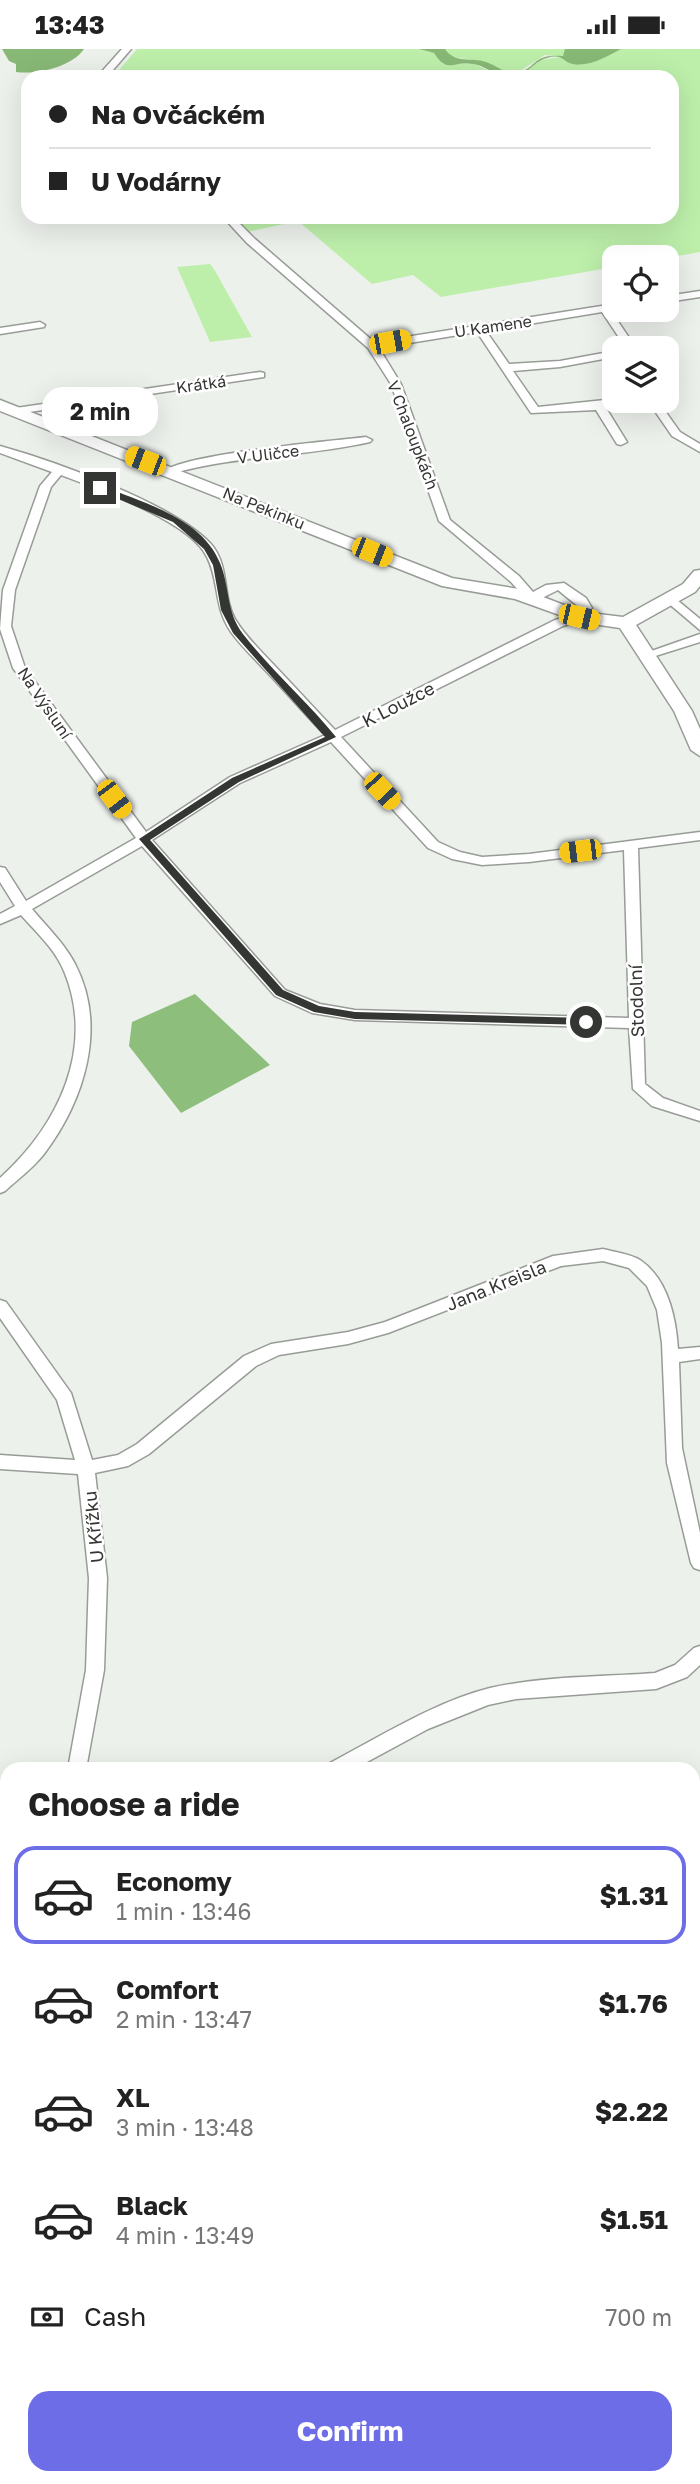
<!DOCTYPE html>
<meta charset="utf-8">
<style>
body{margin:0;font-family:"Golos Text",sans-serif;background:#f2f2f2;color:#222;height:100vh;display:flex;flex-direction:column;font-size:26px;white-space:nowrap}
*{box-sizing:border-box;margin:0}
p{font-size:23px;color:#767676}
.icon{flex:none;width:38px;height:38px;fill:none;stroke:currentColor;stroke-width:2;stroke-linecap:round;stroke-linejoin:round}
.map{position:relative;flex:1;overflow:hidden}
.sheet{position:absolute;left:0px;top:1713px;width:700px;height:723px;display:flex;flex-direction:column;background:#fff;border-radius:21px 21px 0 0;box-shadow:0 7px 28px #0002}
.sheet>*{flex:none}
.banner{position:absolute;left:21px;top:21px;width:658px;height:154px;border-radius:21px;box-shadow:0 7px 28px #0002;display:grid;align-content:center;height:154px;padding:0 28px;background:#fff}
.tools{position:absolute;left:602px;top:196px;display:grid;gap:14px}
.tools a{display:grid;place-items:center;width:77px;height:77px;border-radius:14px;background:#fff;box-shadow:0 7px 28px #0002;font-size:35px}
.end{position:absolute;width:32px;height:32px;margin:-16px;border:9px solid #343633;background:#fff;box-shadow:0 0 0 4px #fff}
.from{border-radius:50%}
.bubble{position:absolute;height:49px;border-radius:21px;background:#fff;box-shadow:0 7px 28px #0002;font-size:23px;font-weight:700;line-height:49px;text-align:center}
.car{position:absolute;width:21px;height:42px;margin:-21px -10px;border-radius:9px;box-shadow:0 0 5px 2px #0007;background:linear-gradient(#f5c518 24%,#345 0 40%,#f5c518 0 76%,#345 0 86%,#f5c518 0)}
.banner b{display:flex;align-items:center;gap:24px;height:66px;font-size:26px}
.banner b+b{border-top:2px solid #e0e0e0}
.banner i{width:18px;height:18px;background:#222}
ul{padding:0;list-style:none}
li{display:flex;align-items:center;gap:21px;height:98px;margin:0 14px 10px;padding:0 14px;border:4px solid transparent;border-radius:21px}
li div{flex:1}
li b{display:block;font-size:26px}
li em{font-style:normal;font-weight:700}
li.current{border-color:#6d6de7}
li>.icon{width:63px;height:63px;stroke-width:1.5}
h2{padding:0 28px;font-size:32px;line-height:84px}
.pay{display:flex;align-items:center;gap:18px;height:77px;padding:0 28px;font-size:26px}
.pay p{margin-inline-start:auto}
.action{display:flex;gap:14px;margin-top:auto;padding:14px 28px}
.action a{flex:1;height:80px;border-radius:21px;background:#6d6de7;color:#fff;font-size:28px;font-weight:700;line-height:80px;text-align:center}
.status{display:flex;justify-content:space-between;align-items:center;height:49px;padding:0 35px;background:#fff;direction:ltr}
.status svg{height:19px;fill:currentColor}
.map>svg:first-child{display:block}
.green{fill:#bdefab}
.forest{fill:#8dbe7c}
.water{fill:#88b876}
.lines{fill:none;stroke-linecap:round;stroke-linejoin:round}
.street-casing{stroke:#989c97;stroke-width:3}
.secondary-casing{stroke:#989c97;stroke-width:3}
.street{fill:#fff;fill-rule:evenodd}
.secondary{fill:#fff;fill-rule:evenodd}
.route{fill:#343633}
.labels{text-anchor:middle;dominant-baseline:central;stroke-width:5;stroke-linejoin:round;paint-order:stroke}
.far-street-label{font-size:16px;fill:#343633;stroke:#fff}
.street-label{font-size:18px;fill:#343633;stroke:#fff}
</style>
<div class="status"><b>13:43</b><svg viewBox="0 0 49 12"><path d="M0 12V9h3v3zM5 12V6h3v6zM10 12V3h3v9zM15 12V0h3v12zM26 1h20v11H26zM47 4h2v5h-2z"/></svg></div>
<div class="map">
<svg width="700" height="2435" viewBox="0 0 700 2435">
<rect width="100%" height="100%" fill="#edf1ec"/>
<path class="green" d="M137 0H419L434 4 443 15 473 14 495 25 494 28H113Z
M445 0H565V11C584 21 604 8 621 0H700V203L667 209 614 208V218L441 248 413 226 372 235 298 172 247 183 232 168H672V28H524L522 24 542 11 560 8 545 6 520 22 506 23 480 12 452 8Z
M210 215 214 220 252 288 210 293 177 218Z"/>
<path class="forest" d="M195 945 270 1016 181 1064 129 997 132 973Z"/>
<path class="water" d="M2 0H84C72 18 36 26 16 23V15L9 12Z
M419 0H445C455 15 472 8 486 13 498 17 504 25 518 23 537 20 531 4 563 7L565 0H621C608 7 590 18 573 15 562 13 564 4 547 9 538 11 531 20 523 24L524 28H494V24C487 20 481 16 473 15 454 11 448 26 434 4Z"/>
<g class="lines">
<defs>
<path id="street" d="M122 0H131L107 28H97Z
M223 168H233L255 190 374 293 614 255 615 261 611 262 634 296 632 299H622L624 296 602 263 486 282 509 315 560 312 614 302V308L560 318 513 322 538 358 614 350 627 352 626 354 606 359 627 393 621 396 617 395 596 361 531 364 477 283 379 299 401 335 450 471 519 527 533 543 546 536 564 534 586 549 592 559 583 571 563 577 341 688 438 793 460 803 482 808 529 805 700 783V791L638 799 645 1035 663 1049 700 1062V1072L652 1057 633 1040 629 979 355 971 312 964 275 947 142 797 32 860C47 878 64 894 75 915 108 978 84 1052 44 1105 33 1119 18 1130 5 1142L0 1144V1129C58 1077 96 999 64 922 55 900 36 883 21 866L0 875V865L15 857 0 833V818L5 819 26 852 136 789 13 619 0 580 3 541 40 437 52 423 0 404V397C54 412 174 455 211 495 230 517 222 547 235 570 245 587 260 601 273 615 294 637 314 659 335 681L555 571 575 565 580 559 558 541 536 552H528L511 533 439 472 391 335 368 299 247 194ZM61 426C98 440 190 472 207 508 220 534 213 556 231 583 240 596 253 608 263 619 284 641 304 664 325 686L230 728 146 783 25 619 11 577 15 541 51 438ZM331 693 428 799 452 810 482 816 529 813 624 801 629 969 355 961 320 955 285 941 152 791 240 734Z
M700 242V248L667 253V247Z
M40 273 45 276 44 278 0 285V279Z
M260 323 264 324V328L16 365 11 362 16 359Z
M648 352H658L680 383 700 395V403L672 387Z
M366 388 372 391 370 393C304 408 235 406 171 425L165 422C184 405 332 392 366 388Z
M671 546 700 570V581L667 553 665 550Z
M700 585V593L649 609 643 605Z
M603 1200C614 1203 631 1205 640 1211 668 1230 676 1269 678 1300L700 1298V1310L679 1313 682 1399 700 1484V1521L694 1519 691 1514 667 1414 662 1294 657 1261 647 1237 629 1219 603 1212 561 1217 388 1284 348 1295 279 1306 256 1317 149 1405 128 1417 95 1424 107 1529 104 1621 86 1720H68L86 1621 89 1529 78 1425 0 1420V1406L75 1411 57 1351 0 1269V1251L6 1253 71 1344 92 1411 118 1406 137 1395 244 1307 271 1295 348 1283 385 1273 553 1207Z
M700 1597V1616L687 1628 656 1640 516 1650 488 1656 428 1680 354 1720H328L330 1714C379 1688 437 1652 490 1639 543 1627 601 1628 655 1624L675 1616 694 1599Z
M7 1809V1827L0 1829V1811Z
M7 2059V2079L0 2082V2062Z
M693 2064 700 2067V2091L693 2088Z"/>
<path id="secondary" d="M0 351 452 529 525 541 582 563 623 568 683 535 694 522 700 521V537L695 543 636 576 692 662 700 680V707L691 701 674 662 620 579 579 573 515 550 442 537 0 362Z
M700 1802V1828L693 1830V1804Z
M112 2429H144V2435H112Z"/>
</defs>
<use href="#street" class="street-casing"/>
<use href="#secondary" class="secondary-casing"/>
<use href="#street" class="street"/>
<use href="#secondary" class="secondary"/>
</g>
<path class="route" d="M97 437H103C143 454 202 469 220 514 230 538 226 563 243 585 271 621 307 652 336 688L239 733 150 791 283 941 319 957 355 963 586 969 591 973 590 976 355 970 314 963 276 946 139 790 232 729 325 688 233 584 221 561 213 516 204 500 173 473 97 441Z"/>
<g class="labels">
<g class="far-street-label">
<text transform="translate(493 277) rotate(-8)">U Kamene</text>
<text transform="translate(201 335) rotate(-8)">Krátká</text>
<text transform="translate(413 386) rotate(69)">V Chaloupkách</text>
<text transform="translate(268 405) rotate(-7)">V Uličce</text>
<text transform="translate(264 459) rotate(22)">Na Pekinku</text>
<text transform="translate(45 654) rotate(56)">Na Výsluní</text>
</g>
<g class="street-label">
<text transform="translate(398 655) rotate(-27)">K Loužce</text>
<text transform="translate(636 952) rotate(-92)">Stodolní</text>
<text transform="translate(496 1236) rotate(-22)">Jana Kreisla</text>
<text transform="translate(93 1478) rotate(-96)">U Křížku</text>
</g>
</g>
</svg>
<div class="tools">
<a><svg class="icon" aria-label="locate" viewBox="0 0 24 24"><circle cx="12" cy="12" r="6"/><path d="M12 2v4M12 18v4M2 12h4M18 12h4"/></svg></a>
<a><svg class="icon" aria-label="layers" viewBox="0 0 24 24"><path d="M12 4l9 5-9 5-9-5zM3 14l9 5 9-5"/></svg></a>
</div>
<i class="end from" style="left:586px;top:973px"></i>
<i class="end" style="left:100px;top:439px"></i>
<div class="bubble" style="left:42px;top:338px;width:116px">2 min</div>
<i class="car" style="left:390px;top:293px;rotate:80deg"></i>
<i class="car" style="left:145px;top:412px;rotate:291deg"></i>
<i class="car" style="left:372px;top:503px;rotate:112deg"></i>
<i class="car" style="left:579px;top:568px;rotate:103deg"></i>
<i class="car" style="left:382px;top:742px;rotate:137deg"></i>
<i class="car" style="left:114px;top:750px;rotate:143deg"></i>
<i class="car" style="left:580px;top:802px;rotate:263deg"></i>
<div class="banner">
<b><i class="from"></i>Na Ovčáckém</b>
<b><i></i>U Vodárny</b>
</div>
<section class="sheet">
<h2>Choose a ride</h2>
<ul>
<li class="current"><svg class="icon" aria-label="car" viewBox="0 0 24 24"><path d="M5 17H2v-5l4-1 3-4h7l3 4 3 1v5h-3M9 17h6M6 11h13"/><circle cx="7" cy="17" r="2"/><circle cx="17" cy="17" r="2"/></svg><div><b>Economy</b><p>1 min · 13:46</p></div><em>$1.31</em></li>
<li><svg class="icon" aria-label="car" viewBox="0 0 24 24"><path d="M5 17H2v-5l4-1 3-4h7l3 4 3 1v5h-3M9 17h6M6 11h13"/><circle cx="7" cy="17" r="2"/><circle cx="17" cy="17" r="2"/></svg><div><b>Comfort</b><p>2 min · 13:47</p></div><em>$1.76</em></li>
<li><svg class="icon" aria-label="car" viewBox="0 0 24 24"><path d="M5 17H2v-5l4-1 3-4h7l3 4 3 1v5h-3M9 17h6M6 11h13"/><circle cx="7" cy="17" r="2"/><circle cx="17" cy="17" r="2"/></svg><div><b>XL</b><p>3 min · 13:48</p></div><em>$2.22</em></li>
<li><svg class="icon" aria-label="car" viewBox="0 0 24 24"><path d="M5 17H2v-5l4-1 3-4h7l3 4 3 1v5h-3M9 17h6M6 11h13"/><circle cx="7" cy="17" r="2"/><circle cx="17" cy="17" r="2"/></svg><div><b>Black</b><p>4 min · 13:49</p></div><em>$1.51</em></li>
</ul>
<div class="pay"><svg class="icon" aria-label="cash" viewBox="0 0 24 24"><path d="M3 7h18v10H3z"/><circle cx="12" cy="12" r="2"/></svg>Cash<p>700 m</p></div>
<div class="action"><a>Confirm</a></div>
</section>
</div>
